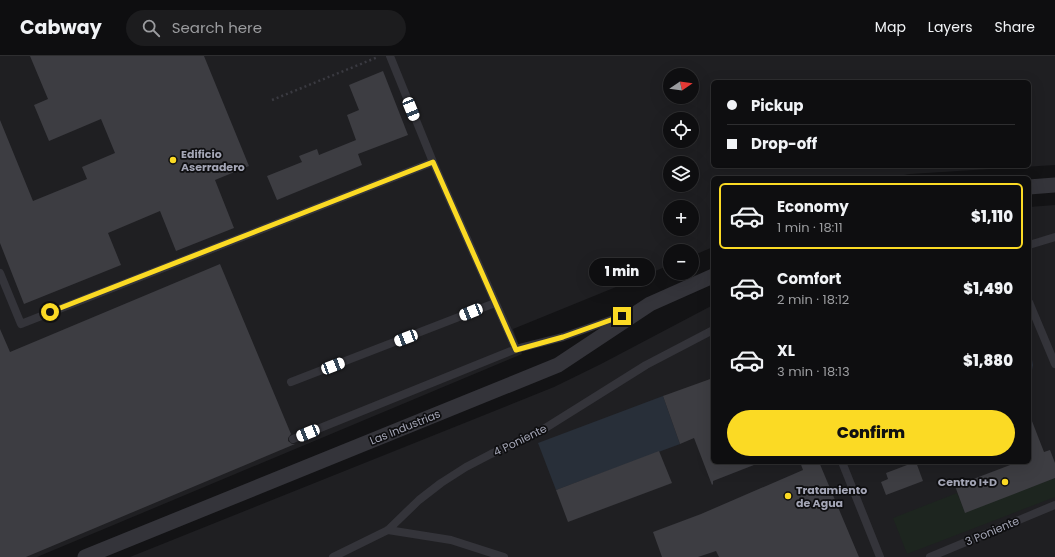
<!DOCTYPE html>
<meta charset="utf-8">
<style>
body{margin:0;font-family:Poppins,sans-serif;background:#1c1c1e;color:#f1f3f6;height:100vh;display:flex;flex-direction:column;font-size:15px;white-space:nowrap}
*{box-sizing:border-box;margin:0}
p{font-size:13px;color:#9b9c9f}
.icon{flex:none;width:22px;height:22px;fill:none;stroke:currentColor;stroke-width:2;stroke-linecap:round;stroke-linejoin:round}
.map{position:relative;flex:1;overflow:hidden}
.details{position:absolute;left:711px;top:120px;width:320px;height:288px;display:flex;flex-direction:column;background:#0e0e10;border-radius:6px;box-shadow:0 4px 16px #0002,0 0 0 1px #2e2e30}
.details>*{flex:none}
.hud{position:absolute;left:711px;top:24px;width:320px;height:88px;border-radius:6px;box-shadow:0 4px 16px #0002,0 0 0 1px #2e2e30;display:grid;align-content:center;height:88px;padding:0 16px;background:#0e0e10}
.needle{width:26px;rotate:77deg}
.buttons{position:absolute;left:663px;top:12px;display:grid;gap:8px}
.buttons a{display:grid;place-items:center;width:36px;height:36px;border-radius:50%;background:#0e0e10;box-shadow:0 4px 16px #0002,0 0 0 1px #2e2e30;font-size:20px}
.end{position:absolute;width:18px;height:18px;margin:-9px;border:5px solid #fbda24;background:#111;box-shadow:0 0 0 2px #111}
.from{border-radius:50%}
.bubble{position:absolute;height:28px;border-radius:14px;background:#0e0e10;box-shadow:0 4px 16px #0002,0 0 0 1px #2e2e30;font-size:13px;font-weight:800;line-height:28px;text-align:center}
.car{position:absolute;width:12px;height:24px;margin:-12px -6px;border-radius:5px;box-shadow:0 0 3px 1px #0007;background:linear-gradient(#fff 24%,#345 0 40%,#fff 0 76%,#345 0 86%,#fff 0)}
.hud b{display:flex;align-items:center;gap:14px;height:38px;font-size:15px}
.hud b+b{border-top:1px solid #2e2e30}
.hud i{width:10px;height:10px;background:#f1f3f6}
ul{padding:7px 0 0;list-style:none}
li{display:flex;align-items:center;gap:12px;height:66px;margin:0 8px 6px;padding:0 8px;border:2px solid transparent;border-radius:6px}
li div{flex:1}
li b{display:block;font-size:15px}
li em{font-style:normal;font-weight:800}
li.current{border-color:#fbda24}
li>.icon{width:36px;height:36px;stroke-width:1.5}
.cta{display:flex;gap:8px;margin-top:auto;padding:8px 16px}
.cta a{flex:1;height:46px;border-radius:24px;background:#fbda24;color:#111;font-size:16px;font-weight:800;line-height:46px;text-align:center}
header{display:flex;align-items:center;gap:24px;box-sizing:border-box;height:56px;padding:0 20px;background:#0e0e10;border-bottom:1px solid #2e2e30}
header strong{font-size:19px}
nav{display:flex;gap:22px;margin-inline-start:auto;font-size:14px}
.search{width:280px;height:36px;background:#1c1c1e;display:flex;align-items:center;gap:10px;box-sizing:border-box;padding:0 14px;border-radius:22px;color:#9b9c9f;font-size:15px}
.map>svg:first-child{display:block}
.built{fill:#1f1f22;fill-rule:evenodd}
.green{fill:#1d251f}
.water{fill:#282f39}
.building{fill:#3d3d42}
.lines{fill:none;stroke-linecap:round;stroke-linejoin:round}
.path{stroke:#3a3a41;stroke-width:2.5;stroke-dasharray:2 3;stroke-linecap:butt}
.service{stroke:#34343a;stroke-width:8}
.minor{stroke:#34343a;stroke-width:15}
.route{stroke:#fbda24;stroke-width:5}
.poi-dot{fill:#fbda24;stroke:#0e0e10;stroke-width:1.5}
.labels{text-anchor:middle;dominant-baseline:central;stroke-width:3.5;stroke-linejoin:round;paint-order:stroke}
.poi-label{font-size:11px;font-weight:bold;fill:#a4a6b6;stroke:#0e0e10;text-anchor:start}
.street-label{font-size:11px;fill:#a4a6b6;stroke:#0e0e10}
</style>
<header>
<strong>Cabway</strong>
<div class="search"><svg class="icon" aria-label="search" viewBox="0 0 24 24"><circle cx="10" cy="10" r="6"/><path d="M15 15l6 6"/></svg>Search here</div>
<nav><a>Map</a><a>Layers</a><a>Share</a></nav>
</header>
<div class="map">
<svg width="1055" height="501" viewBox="0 0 1055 501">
<rect width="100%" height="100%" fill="#131315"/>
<path class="built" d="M0 0H1055V109L910 118 887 122H713V191L692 200V195H670V209L513 273 522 298 37 501H0ZM670 19H692V41H670ZM713 26H1029V110H713ZM670 63H692V85H670ZM670 107H692V129H670ZM670 151H692V173H670Z
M1055 149V501H130L554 331 601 308 713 249V406H1029V151Z"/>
<path class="green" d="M1055 422V441L907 498 893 462 957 437 965 456Z"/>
<path class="water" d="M1029 288 1033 309 1029 330Z
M663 340 680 388 556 434 538 387Z"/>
<path class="building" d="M30 0H204L249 110 215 124 234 172 176 195 160 155 108 177 121 209 24 248 0 187V64L33 145 87 123 82 111 115 97 101 63 49 85 34 49 48 43Z
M383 15 408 79 358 98 362 109 277 144 267 120 302 106 299 100 317 93 319 99 356 84 347 59 359 54 349 29Z
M220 208 291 378 288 382V385L292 388H295L26 501H0V273L10 296Z
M713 322V406H759V407L713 425V428L712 429 694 382 680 388 663 340Z
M1029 360H1030L1044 396 1050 394 1055 407V422L965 457 955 430 1018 406H1029Z
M659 395 672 427 568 466 556 434Z
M800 406H819L859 501H719L716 495 698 501H662L653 476 701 458 803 414Z
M915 406H916L923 425 886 439 881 426 888 423 886 417Z"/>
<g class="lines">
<path class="path" d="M272 44 378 1"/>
<path class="service" d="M390 0 433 106 516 293 563 281 622 260
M1029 189 1055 181
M0 217 21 268 433 106
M1029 246 1055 308
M291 326 495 247
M293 383 516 293
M842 406 880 501
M388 474 451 484 504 501
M333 501 388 474 419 444 441 427 466 411 491 398 539 376 646 309 713 274
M930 501 1055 449"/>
<path class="minor" d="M1029 131 1055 129
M85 501 558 309 650 248 713 220"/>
</g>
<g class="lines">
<path class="route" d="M50 256 433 106 516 294 563 281 622 260"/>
</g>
<g class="poi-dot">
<circle cx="173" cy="104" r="4"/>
<circle cx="1005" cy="426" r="4"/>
<circle cx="788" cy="440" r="4"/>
</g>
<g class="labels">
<g class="poi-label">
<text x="181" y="98">Edificio<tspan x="181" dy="13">Aserradero</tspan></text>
<text x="997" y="426" text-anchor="end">Centro I+D</text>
<text x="796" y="434">Tratamiento<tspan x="796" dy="13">de Agua</tspan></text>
</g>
<g class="street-label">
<text transform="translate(405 371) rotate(-22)">Las Industrias</text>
<text transform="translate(520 384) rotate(-26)">4 Poniente</text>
<text transform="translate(992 475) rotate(-23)">3 Poniente</text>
</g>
</g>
</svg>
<div class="buttons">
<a><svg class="needle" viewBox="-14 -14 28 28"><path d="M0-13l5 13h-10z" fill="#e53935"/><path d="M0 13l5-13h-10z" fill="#9b9c9f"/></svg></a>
<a><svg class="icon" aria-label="locate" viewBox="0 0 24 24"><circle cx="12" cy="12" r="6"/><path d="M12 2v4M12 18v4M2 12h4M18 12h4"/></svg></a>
<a><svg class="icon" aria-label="layers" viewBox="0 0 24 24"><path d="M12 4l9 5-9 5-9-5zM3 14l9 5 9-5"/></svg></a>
<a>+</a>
<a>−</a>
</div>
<i class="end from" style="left:50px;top:256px"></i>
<i class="end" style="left:622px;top:260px"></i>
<div class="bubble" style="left:589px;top:202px;width:66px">1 min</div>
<i class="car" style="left:411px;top:53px;rotate:158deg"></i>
<i class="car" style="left:471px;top:256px;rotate:248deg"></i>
<i class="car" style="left:406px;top:282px;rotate:249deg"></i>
<i class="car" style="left:333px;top:310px;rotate:69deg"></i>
<i class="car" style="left:308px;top:377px;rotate:248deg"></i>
<div class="hud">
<b><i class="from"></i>Pickup</b>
<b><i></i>Drop-off</b>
</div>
<section class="details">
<ul>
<li class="current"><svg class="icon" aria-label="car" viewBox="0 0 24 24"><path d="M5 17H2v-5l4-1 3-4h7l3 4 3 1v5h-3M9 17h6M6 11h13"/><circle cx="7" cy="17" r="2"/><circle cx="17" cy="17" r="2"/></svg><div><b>Economy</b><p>1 min · 18:11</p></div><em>$1,110</em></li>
<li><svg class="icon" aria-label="car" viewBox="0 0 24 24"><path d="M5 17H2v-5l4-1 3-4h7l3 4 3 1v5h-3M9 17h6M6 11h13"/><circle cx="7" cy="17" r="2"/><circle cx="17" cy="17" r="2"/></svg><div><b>Comfort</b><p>2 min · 18:12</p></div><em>$1,490</em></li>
<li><svg class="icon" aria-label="car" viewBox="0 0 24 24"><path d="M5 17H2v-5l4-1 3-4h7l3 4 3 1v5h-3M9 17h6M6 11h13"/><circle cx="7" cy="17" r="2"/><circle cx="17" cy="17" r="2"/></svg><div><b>XL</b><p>3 min · 18:13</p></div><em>$1,880</em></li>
</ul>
<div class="cta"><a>Confirm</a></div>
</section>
</div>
